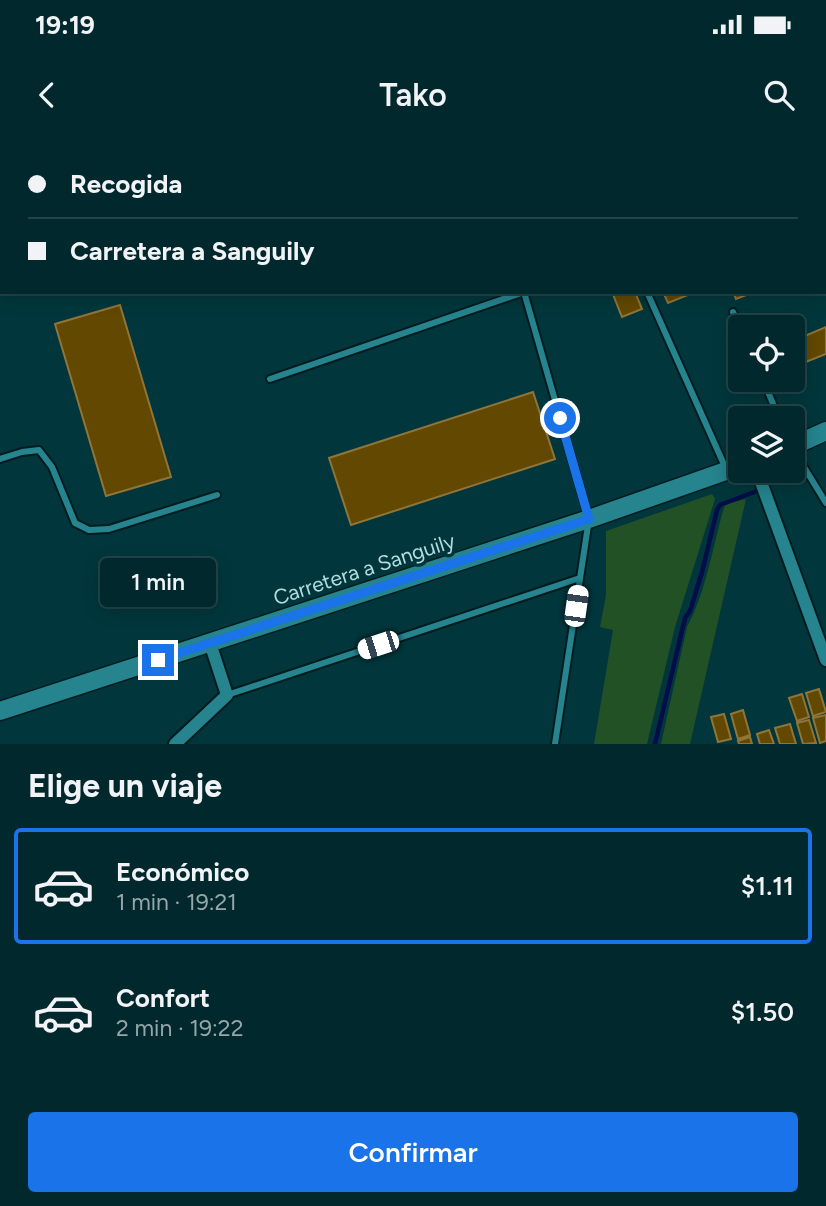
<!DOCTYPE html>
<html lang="es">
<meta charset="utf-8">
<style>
body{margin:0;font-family:Figtree,sans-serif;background:#0b3135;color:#f1f3f6;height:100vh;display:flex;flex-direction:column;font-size:26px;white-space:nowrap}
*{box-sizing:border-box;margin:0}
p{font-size:23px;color:#96a6aa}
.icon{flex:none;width:38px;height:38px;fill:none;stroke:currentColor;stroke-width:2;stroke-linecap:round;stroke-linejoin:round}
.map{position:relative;height:604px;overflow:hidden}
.panel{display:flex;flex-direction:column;background:#01292d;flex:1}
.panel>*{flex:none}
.guide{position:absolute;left:0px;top:0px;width:826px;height:154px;box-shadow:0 4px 18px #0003,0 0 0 2px #234549;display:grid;align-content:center;height:154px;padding:0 28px;background:#01292d}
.tools{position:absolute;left:728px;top:175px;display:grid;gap:14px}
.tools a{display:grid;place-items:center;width:77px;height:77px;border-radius:7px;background:#01292d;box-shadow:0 4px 18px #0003,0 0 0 2px #234549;font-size:35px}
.end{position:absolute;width:32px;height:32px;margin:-16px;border:9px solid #1a73e8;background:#fff;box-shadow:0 0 0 4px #fff}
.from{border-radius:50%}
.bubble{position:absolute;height:49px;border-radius:7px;background:#01292d;box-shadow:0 4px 18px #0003,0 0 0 2px #234549;font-size:23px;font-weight:600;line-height:49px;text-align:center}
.car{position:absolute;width:21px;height:42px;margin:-21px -10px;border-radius:9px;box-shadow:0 0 5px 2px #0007;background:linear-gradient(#fff 24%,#345 0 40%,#fff 0 76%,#345 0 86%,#fff 0)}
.guide b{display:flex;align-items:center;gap:24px;height:66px;font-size:26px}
.guide b+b{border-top:2px solid #234549}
.guide i{width:18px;height:18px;background:#f1f3f6}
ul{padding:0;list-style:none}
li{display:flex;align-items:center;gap:21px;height:116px;margin:0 14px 10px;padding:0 14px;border:4px solid transparent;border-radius:7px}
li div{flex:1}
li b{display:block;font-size:26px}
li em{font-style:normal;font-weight:600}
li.active{border-color:#1a73e8}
li>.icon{width:63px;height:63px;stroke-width:1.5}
h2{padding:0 28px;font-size:32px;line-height:84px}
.button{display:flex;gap:14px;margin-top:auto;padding:14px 28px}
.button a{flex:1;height:80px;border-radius:7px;background:#1a73e8;color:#fff;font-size:28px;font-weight:600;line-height:80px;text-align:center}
.status{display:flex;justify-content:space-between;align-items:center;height:49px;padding:0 35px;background:#01292d;direction:ltr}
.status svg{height:19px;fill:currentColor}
header{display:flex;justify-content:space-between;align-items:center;height:91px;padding:0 28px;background:#01292d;font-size:32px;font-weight:600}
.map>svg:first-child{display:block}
.green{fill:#225125}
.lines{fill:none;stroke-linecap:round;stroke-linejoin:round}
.stream{stroke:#020d49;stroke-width:4.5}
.building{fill:#624800;stroke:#907538;stroke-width:2}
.lane-casing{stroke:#011c1f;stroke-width:10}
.street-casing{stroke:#011c1f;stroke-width:16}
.secondary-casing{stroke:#011c1f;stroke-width:21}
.lane{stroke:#25848e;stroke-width:6}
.street{stroke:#25848e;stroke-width:12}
.secondary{stroke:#25848e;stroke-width:18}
.route{stroke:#1a73e8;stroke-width:9}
.labels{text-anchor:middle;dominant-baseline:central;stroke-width:7;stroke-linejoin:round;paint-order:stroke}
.street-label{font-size:21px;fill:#b3dce0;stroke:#01373c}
</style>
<div class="status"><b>19:19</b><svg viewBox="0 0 49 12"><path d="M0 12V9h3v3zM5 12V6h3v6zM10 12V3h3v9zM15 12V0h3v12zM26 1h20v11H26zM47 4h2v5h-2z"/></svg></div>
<header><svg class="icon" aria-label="back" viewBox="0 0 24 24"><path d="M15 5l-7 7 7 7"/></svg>Tako<svg class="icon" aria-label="search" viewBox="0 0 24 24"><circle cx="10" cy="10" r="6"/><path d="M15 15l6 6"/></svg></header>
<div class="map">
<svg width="826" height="604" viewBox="0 0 826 604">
<rect width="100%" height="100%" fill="#01373c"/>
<path class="green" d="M712 354 715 359 675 487 647 604H594L613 490 600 487 606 455V391Z
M746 359 690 604H661L687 487C707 450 713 404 725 364Z"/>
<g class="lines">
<path class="stream" d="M655 604 685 478 690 471 702 432 717 370 720 365 762 349"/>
</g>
<path class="building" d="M612 152H635L642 169 622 177Z
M663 152H695L668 163Z
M733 152H754L736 159Z
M120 165 171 337 106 356 55 184Z
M826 187V214L793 227V201Z
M533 252 555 319 351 385 329 318Z
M819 549 826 572 813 576 806 553Z
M802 554 809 577 797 581 789 558Z
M743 570 750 595 738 599 731 574Z
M724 574 731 599 718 602 711 577Z
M826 575V601L820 603 813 578Z
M809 580 816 603 803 604 797 583Z
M790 584 796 604H780L775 588Z
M769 590 774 604H760L757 594Z
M750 597 752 604H739L738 601Z"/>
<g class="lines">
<defs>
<path id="lane" d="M815 0 816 2
M824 20 826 24
M647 152 726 329
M733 172 740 188
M270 239 524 152 589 379 555 604
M763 240 779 278
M793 309 826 363
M0 319 22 312 39 310 52 327 75 383 89 390 109 389 217 355
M227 555 580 438"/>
<path id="street" d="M757 331 826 520
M175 604 227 555 210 503"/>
<path id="secondary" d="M793 306 826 291
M0 571 589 379 740 326"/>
</defs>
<use href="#lane" class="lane-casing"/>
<use href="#street" class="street-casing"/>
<use href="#secondary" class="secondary-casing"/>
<use href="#lane" class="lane"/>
<use href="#street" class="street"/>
<use href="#secondary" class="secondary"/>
</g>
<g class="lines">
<path class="route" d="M158 520 589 379 560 278"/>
</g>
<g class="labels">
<g class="street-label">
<text transform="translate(364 429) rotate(-18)">Carretera a Sanguily</text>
</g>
</g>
</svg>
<div class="tools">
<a><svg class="icon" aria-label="locate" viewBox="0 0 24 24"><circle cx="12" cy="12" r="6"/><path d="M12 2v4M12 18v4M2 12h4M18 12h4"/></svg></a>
<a><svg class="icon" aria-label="layers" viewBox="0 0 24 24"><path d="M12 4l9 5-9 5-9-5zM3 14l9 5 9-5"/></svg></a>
</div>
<i class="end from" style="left:560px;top:278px"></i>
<i class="end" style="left:158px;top:520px"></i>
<div class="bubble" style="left:100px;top:418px;width:116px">1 min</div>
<i class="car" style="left:576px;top:466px;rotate:8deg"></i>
<i class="car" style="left:378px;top:505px;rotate:252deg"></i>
<div class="guide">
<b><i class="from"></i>Recogida</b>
<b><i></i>Carretera a Sanguily</b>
</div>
</div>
<section class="panel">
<h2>Elige un viaje</h2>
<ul>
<li class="active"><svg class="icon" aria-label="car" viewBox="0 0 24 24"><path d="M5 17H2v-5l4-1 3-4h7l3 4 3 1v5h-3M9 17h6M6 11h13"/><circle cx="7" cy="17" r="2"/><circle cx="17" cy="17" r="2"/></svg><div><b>Económico</b><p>1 min · 19:21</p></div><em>$1.11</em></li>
<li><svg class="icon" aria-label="car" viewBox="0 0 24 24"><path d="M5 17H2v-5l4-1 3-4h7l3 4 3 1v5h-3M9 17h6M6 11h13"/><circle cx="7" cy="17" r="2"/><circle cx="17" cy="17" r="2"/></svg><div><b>Confort</b><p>2 min · 19:22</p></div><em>$1.50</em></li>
</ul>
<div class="button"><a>Confirmar</a></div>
</section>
